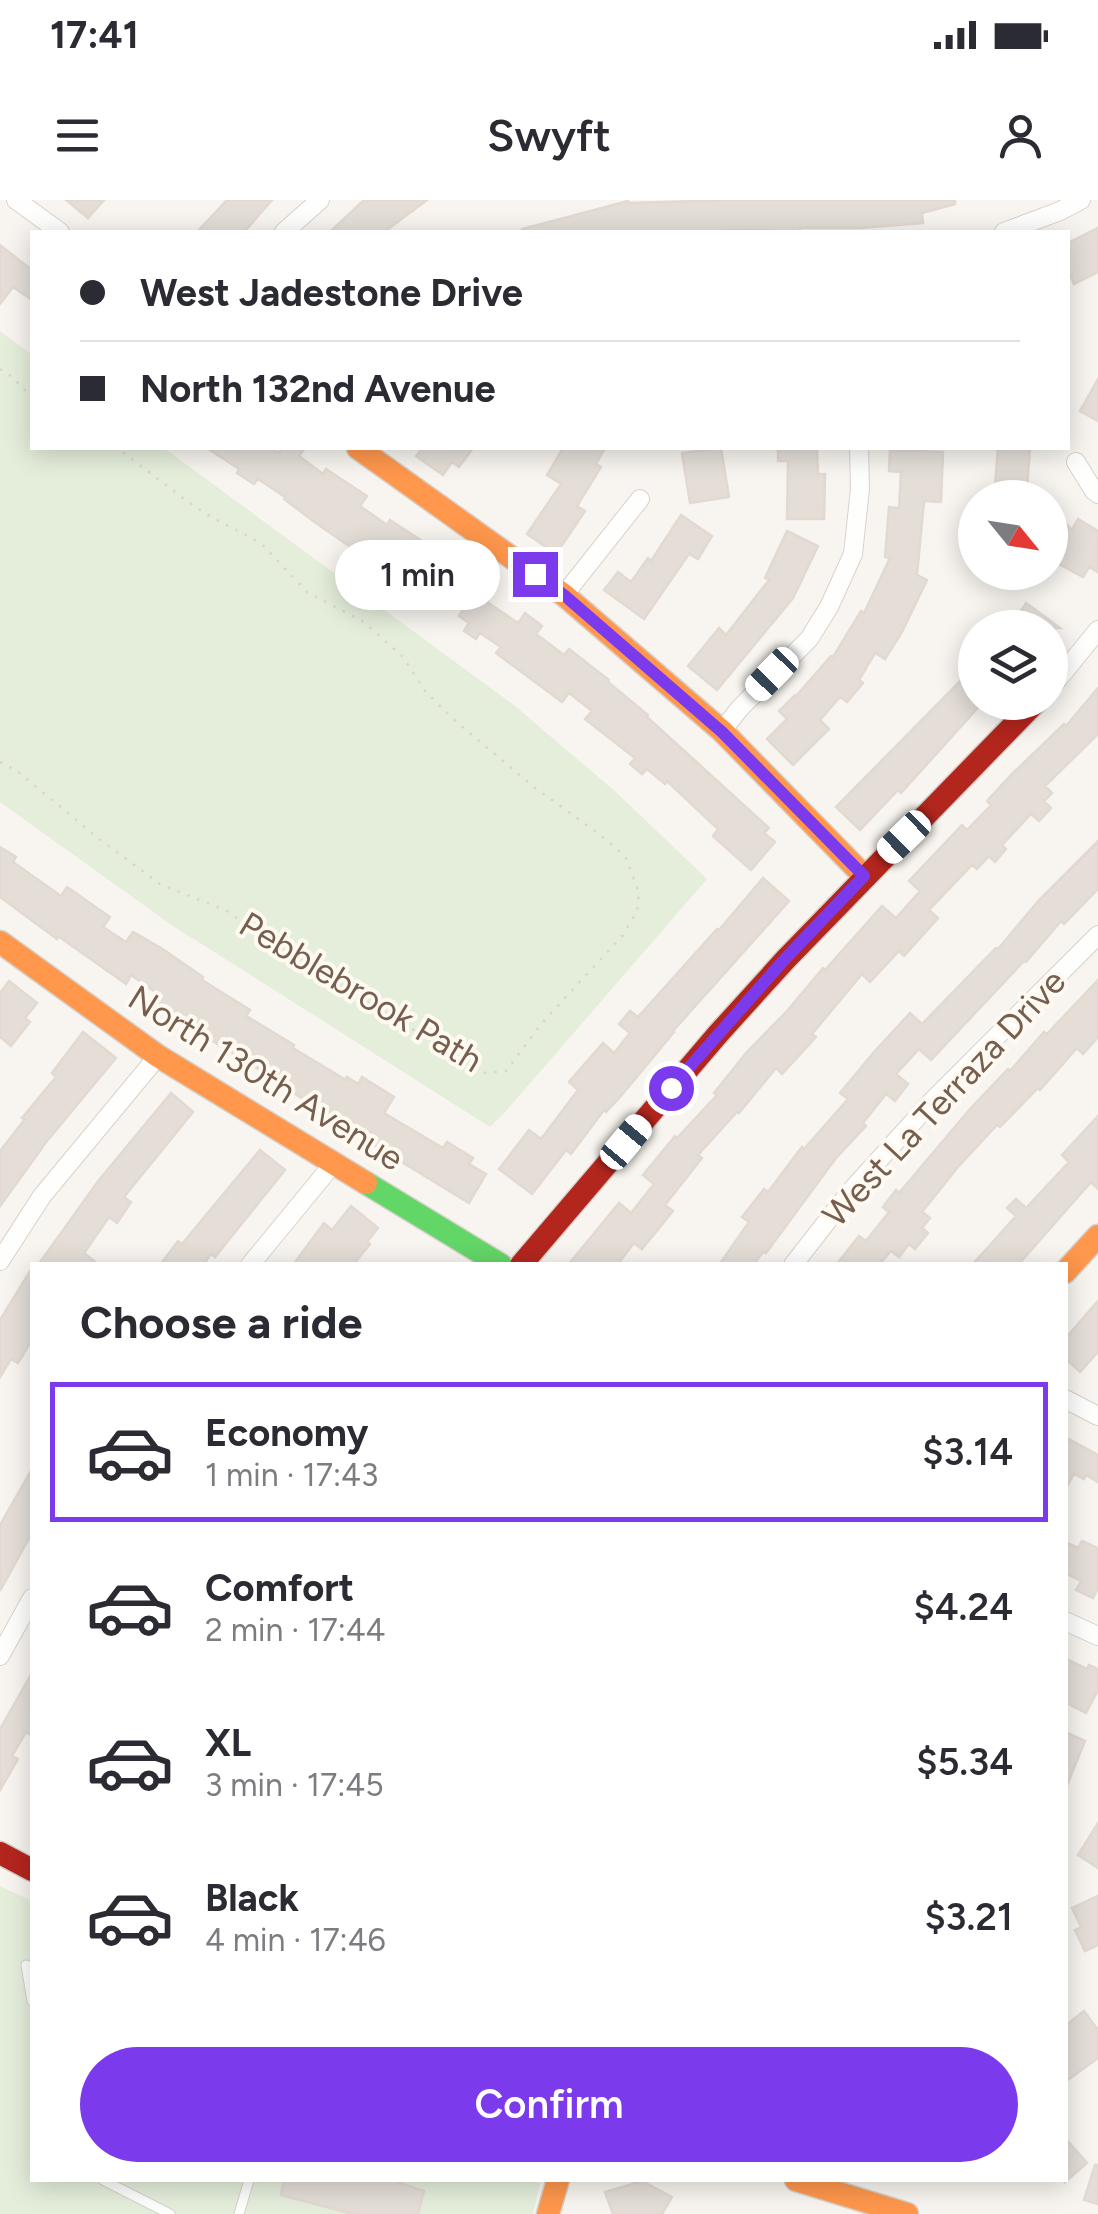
<!DOCTYPE html>
<meta charset="utf-8">
<style>
body{margin:0;font-family:Figtree,sans-serif;background:#f7f7f7;color:#2b2b33;height:100vh;display:flex;flex-direction:column;font-size:38px;white-space:nowrap}
*{box-sizing:border-box;margin:0}
p{font-size:32px;color:#7c7c81}
.icon{flex:none;width:55px;height:55px;fill:none;stroke:currentColor;stroke-width:2;stroke-linecap:round;stroke-linejoin:round}
.map{position:relative;flex:1;overflow:hidden}
.side{position:absolute;left:30px;top:1062px;width:1038px;height:920px;display:flex;flex-direction:column;background:#fff;border-radius:0px;box-shadow:0 5px 25px #0003}
.side>*{flex:none}
.banner{position:absolute;left:30px;top:30px;width:1040px;height:220px;border-radius:0px;box-shadow:0 5px 25px #0003;display:grid;align-content:center;height:220px;padding:0 50px;background:#fff}
.needle{width:65px;rotate:120deg}
.buttons{position:absolute;left:958px;top:280px;display:grid;gap:20px}
.buttons a{display:grid;place-items:center;width:110px;height:110px;border-radius:50%;background:#fff;box-shadow:0 5px 25px #0003;font-size:50px}
.end{position:absolute;width:45px;height:45px;margin:-22px;border:12px solid #7c3aed;background:#fff;box-shadow:0 0 0 5px #fff}
.from{border-radius:50%}
.bubble{position:absolute;height:70px;border-radius:35px;background:#fff;box-shadow:0 5px 25px #0003;font-size:32px;font-weight:600;line-height:70px;text-align:center}
.car{position:absolute;width:30px;height:60px;margin:-30px -15px;border-radius:12px;box-shadow:0 0 8px 2px #0007;background:linear-gradient(#fff 24%,#345 0 40%,#fff 0 76%,#345 0 86%,#fff 0)}
.banner b{display:flex;align-items:center;gap:35px;height:95px;font-size:38px}
.banner b+b{border-top:2px solid #e1e1e2}
.banner i{width:25px;height:25px;background:#2b2b33}
ul{padding:0;list-style:none}
li{display:flex;align-items:center;gap:30px;height:140px;margin:0 20px 15px;padding:0 30px;border:5px solid transparent;border-radius:0px}
li div{flex:1}
li b{display:block;font-size:38px}
li em{font-style:normal;font-weight:600}
li.on{border-color:#7c3aed}
li>.icon{width:90px;height:90px;stroke-width:1.5}
h2{padding:0 50px;font-size:45px;line-height:120px}
.button{display:flex;gap:20px;margin-top:auto;padding:20px 50px}
.button a{flex:1;height:115px;border-radius:60px;background:#7c3aed;color:#fff;font-size:40px;font-weight:600;line-height:115px;text-align:center}
.status{display:flex;justify-content:space-between;align-items:center;height:70px;padding:0 50px;background:#fff;direction:ltr}
.status svg{height:28px;fill:currentColor}
header{display:flex;justify-content:space-between;align-items:center;height:130px;padding:0 50px;background:#fff;font-size:45px;font-weight:600}
.map>svg:first-child{display:block}
.green{fill:#e5eedb}
.building{fill:#e4ded7;stroke:#e1d9d2;stroke-width:2.5}
.lines{fill:none;stroke-linecap:round;stroke-linejoin:round}
.lane-casing{stroke:#d7d2cd;stroke-width:11}
.street-casing{stroke:#d7d2cd;stroke-width:20}
.fast-casing{stroke:#d6d1ca;stroke-width:25}
.slow-casing{stroke:#d6d1ca;stroke-width:25}
.jam-casing{stroke:#d6d1ca;stroke-width:25}
.path{stroke:#dad5d0;stroke-width:2.5;stroke-dasharray:2.5 8;stroke-linecap:butt}
.lane{stroke:#fefefd;stroke-width:9}
.street{stroke:#fefefd;stroke-width:18}
.fast{stroke:#63d668;stroke-width:22}
.slow{stroke:#ff974d;stroke-width:22}
.jam{stroke:#b3261e;stroke-width:22}
.route{stroke:#7c3aed;stroke-width:12}
.labels{text-anchor:middle;dominant-baseline:central;stroke-width:8;stroke-linejoin:round;paint-order:stroke}
.street-label{font-size:35px;fill:#765f4f;stroke:#fefaf2}
</style>
<div class="status"><b>17:41</b><svg viewBox="0 0 49 12"><path d="M0 12V9h3v3zM5 12V6h3v6zM10 12V3h3v9zM15 12V0h3v12zM26 1h20v11H26zM47 4h2v5h-2z"/></svg></div>
<header><svg class="icon" aria-label="menu" viewBox="0 0 24 24"><path d="M4 6h16M4 12h16M4 18h16"/></svg>Swyft<svg class="icon" aria-label="person" viewBox="0 0 24 24"><circle cx="12" cy="8" r="4"/><path d="M4 21q1-7 8-7t8 7"/></svg></header>
<div class="map">
<svg width="1098" height="2014" viewBox="0 0 1098 2014">
<rect width="100%" height="100%" fill="#f8f5f0"/>
<path class="green" d="M0 131 32 155V248H164L515 506 617 593 707 679 507 910 490 927 170 724 0 602Z
M0 1686 32 1701V1980H541L533 2014H0Z"/>
<path class="building" d="M66 0H104L88 18Z
M227 0H272L244 32H197Z
M364 0H427L384 32H330Z
M737 0H955V4L922 13 923 23 860 28H800V32L751 30 693 32H523L522 29 628 1V3Z
M1098 28V72L1074 84 1068 71V43Z
M0 45 32 70V100L13 87 0 104Z
M1098 179V221L1080 211Z
M207 248H270L279 253 282 248H305L299 256 323 274 326 269 367 296 360 306 387 325 390 320 478 378 476 380 494 392 487 402 518 423 525 413 542 426 536 434 564 455 569 449 609 480 608 482 648 515 647 517 769 628 764 633 775 642 751 670 713 636 718 629 667 581 665 584 647 569 642 574 630 564 635 558 585 519 592 511 569 493 562 502 496 453 501 447 480 433 476 439 464 431 469 423 459 416 463 409 413 374 409 379 402 375 396 383 372 367 374 363 320 326 284 299 285 297 258 279 254 284 237 273 239 269Z
M423 248H473L459 267 452 262 443 275 416 256Z
M563 248H605L596 264 601 267 577 306 585 311 556 354 527 334 561 284 547 275Z
M721 248 729 297 690 303 682 253Z
M778 248H817L818 274H825L824 319H787L788 261H778Z
M998 248H1030L1027 289 995 287Z
M890 250 943 252 941 302 924 301 917 375 927 380 902 432 885 459 875 453 859 480 863 483 847 502 840 497 820 520 829 529 793 565 767 539 787 519 779 511 795 495 796 496 831 456 833 457 861 411 864 413 890 358 885 357 889 307 899 308 901 272 889 271Z
M1050 307 1072 330 1078 319 1098 331V372L1089 367 1083 377 1050 359Z
M681 315 712 336 698 359 689 354 644 419 604 390 618 372 631 382 648 358 651 361Z
M787 331 818 346 793 398 717 490 688 466 719 428 726 435 769 380 765 378Z
M1026 403 1060 428H1009Z
M975 466V502H983L901 593 898 590 860 630 836 607Z
M1098 488V534L1045 586 1052 593 1044 601 1051 608 1039 621 1031 614 1002 645 1006 649 995 662 989 656 977 669 972 665 929 710 938 718 904 756 899 751 870 782 862 774 812 834 816 837 782 874 776 868 739 913 737 912 698 955 702 958 665 1005 673 1011 642 1049 634 1043 617 1065H568L619 1003 631 1013 654 984 643 975 675 936 677 938 717 895 714 893 746 853 787 811 823 768 825 770 882 706 896 718 920 691 909 681 962 625 967 630 991 605 987 601 1011 575 1064 524 1066 526Z
M1098 641V689L1064 724 1061 721 1026 762 1024 761 931 860 919 849 896 874 908 884 895 901 886 894 863 923 866 926 836 958 766 1053 763 1052 753 1065H719L749 1022 742 1017 764 989 768 992 802 947 804 949 848 899 840 893 874 852 910 813 922 824 996 748 998 749 1039 700Z
M0 647 16 657 13 662 61 696 67 687 110 717 103 727 126 742 133 732 161 748 203 777 202 780 250 810 246 816 294 845 293 848 346 880 347 877 358 884 362 877 394 897 384 913 443 948 447 942 473 958 469 964 486 974 469 1003 374 945 378 937 346 918 342 925 325 915 326 913 282 886 283 884 175 818 174 820 154 807 161 796 131 775 126 784 58 736 57 739 0 697Z
M763 678 789 701 673 831 674 832 621 896 606 912 604 910 571 954 566 950 532 994 499 969 529 930 541 939 578 890 569 882 603 843 614 853 630 833 619 824 630 811 638 817 717 729 719 730Z
M1098 780V837L1083 854 1077 848 1040 890 1038 888 1000 927 997 925 958 967 922 1012 930 1018 922 1028 928 1033 915 1049 909 1044 899 1057 891 1051 879 1065H836L859 1036 866 1041 889 1012 883 1007 896 990 899 993 970 909 1008 869 1010 871 1044 832 1047 834Z
M9 781 37 803 25 818 30 822 11 846 0 837V793Z
M83 832 116 858 47 941 0 1006V951L25 919 22 918 56 877 52 873Z
M171 893 193 912 124 997 131 1002 117 1023 109 1017 84 1053 99 1065H38L99 980Z
M1098 916V989L1091 982 1018 1065H972L1016 1016 1007 1008 1016 999 1026 1008 1069 962 1062 955Z
M260 950 285 970 215 1057 211 1054 203 1065H160L178 1041 182 1044Z
M351 1006 378 1028 367 1042 370 1044 353 1065H293L324 1023 332 1030Z
M32 1068V1140L18 1163 11 1159 0 1177V1120Z
M1098 1101V1152L1080 1172 1065 1158V1139Z
M1065 1237 1098 1255V1282L1086 1275 1084 1279 1074 1274 1065 1290Z
M32 1269V1333L0 1391V1325Z
M1082 1341 1098 1348V1388L1093 1398 1076 1390 1081 1381 1065 1373V1342L1078 1348Z
M1065 1458 1087 1469 1089 1465 1098 1469V1490L1086 1513 1065 1502Z
M32 1473V1536L26 1532 12 1556 18 1559 0 1590V1529Z
M1065 1532 1085 1541 1065 1590Z
M1098 1623V1668L1078 1655Z
M1098 1696V1745L1085 1751 1075 1730 1081 1727 1072 1708Z
M1084 1811 1098 1830V1858L1065 1882V1826Z
M1065 1938 1087 1963 1065 1982Z
M1095 1965H1098V2004L1084 2000Z
M284 1980H397V1982L424 1991 418 2014H353L281 1995Z
M642 1981 672 1997 662 2014H613L605 1992Z"/>
<g class="lines">
<defs>
<path id="lane" d="M32 1767 26 1765 32 1801
M103 1980 170 2014
M239 2014 249 1980"/>
<path id="street" d="M16 0 60 32
M284 32 320 0
M1004 32 1060 11 1081 0
M1076 262 1094 291 1098 294
M564 395 640 299
M1050 489 1098 430
M722 531 740 508 809 439 829 407 853 354 860 289 859 248
M0 1061 42 996 158 856
M250 1065 333 964
M793 1065 849 993 932 901 1098 735
M1065 1199 1098 1216
M1065 1421 1098 1436
M0 1456 32 1398"/>
<path id="fast" d="M366 983 501 1065"/>
<path id="slow" d="M358 248 564 395 722 531 864 676
M0 742 158 856 366 983
M1065 1072 1098 1036
M796 1980 907 2014
M548 2014 558 1980"/>
<path id="jam" d="M521 1065 718 834 786 759 1036 502
M0 1653 32 1670"/>
</defs>
<use href="#lane" class="lane-casing"/>
<use href="#street" class="street-casing"/>
<use href="#fast" class="fast-casing"/>
<use href="#slow" class="slow-casing"/>
<use href="#jam" class="jam-casing"/>
<path class="path" d="M0 169 12 177 32 197
M0 562 17 571 98 638 160 684 227 711 282 751 485 873 506 871 542 823 623 735 637 711 639 692 625 656 599 634 534 587 453 519 425 491 403 457 364 422 307 392 261 343 211 317 187 301 117 248"/>
<use href="#lane" class="lane"/>
<use href="#street" class="street"/>
<use href="#fast" class="fast"/>
<use href="#slow" class="slow"/>
<use href="#jam" class="jam"/>
</g>
<g class="lines">
<path class="route" d="M535 374 564 395 722 532 864 676 784 760 671 888"/>
</g>
<g class="labels">
<g class="street-label">
<text transform="translate(361 792) rotate(31)">Pebblebrook Path</text>
<text transform="translate(266 878) rotate(32)">North 130th Avenue</text>
<text transform="translate(944 898) rotate(-47)">West La Terraza Drive</text>
</g>
</g>
</svg>
<div class="buttons">
<a><svg class="needle" viewBox="-14 -14 28 28"><path d="M0-13l5 13h-10z" fill="#e53935"/><path d="M0 13l5-13h-10z" fill="#7c7c81"/></svg></a>
<a><svg class="icon" aria-label="layers" viewBox="0 0 24 24"><path d="M12 4l9 5-9 5-9-5zM3 14l9 5 9-5"/></svg></a>
</div>
<i class="end from" style="left:671px;top:888px"></i>
<i class="end" style="left:535px;top:374px"></i>
<div class="bubble" style="left:335px;top:340px;width:165px">1 min</div>
<i class="car" style="left:772px;top:474px;rotate:224deg"></i>
<i class="car" style="left:904px;top:637px;rotate:226deg"></i>
<i class="car" style="left:626px;top:942px;rotate:40deg"></i>
<div class="banner">
<b><i class="from"></i>West Jadestone Drive</b>
<b><i></i>North 132nd Avenue</b>
</div>
<section class="side">
<h2>Choose a ride</h2>
<ul>
<li class="on"><svg class="icon" aria-label="car" viewBox="0 0 24 24"><path d="M5 17H2v-5l4-1 3-4h7l3 4 3 1v5h-3M9 17h6M6 11h13"/><circle cx="7" cy="17" r="2"/><circle cx="17" cy="17" r="2"/></svg><div><b>Economy</b><p>1 min · 17:43</p></div><em>$3.14</em></li>
<li><svg class="icon" aria-label="car" viewBox="0 0 24 24"><path d="M5 17H2v-5l4-1 3-4h7l3 4 3 1v5h-3M9 17h6M6 11h13"/><circle cx="7" cy="17" r="2"/><circle cx="17" cy="17" r="2"/></svg><div><b>Comfort</b><p>2 min · 17:44</p></div><em>$4.24</em></li>
<li><svg class="icon" aria-label="car" viewBox="0 0 24 24"><path d="M5 17H2v-5l4-1 3-4h7l3 4 3 1v5h-3M9 17h6M6 11h13"/><circle cx="7" cy="17" r="2"/><circle cx="17" cy="17" r="2"/></svg><div><b>XL</b><p>3 min · 17:45</p></div><em>$5.34</em></li>
<li><svg class="icon" aria-label="car" viewBox="0 0 24 24"><path d="M5 17H2v-5l4-1 3-4h7l3 4 3 1v5h-3M9 17h6M6 11h13"/><circle cx="7" cy="17" r="2"/><circle cx="17" cy="17" r="2"/></svg><div><b>Black</b><p>4 min · 17:46</p></div><em>$3.21</em></li>
</ul>
<div class="button"><a>Confirm</a></div>
</section>
</div>
